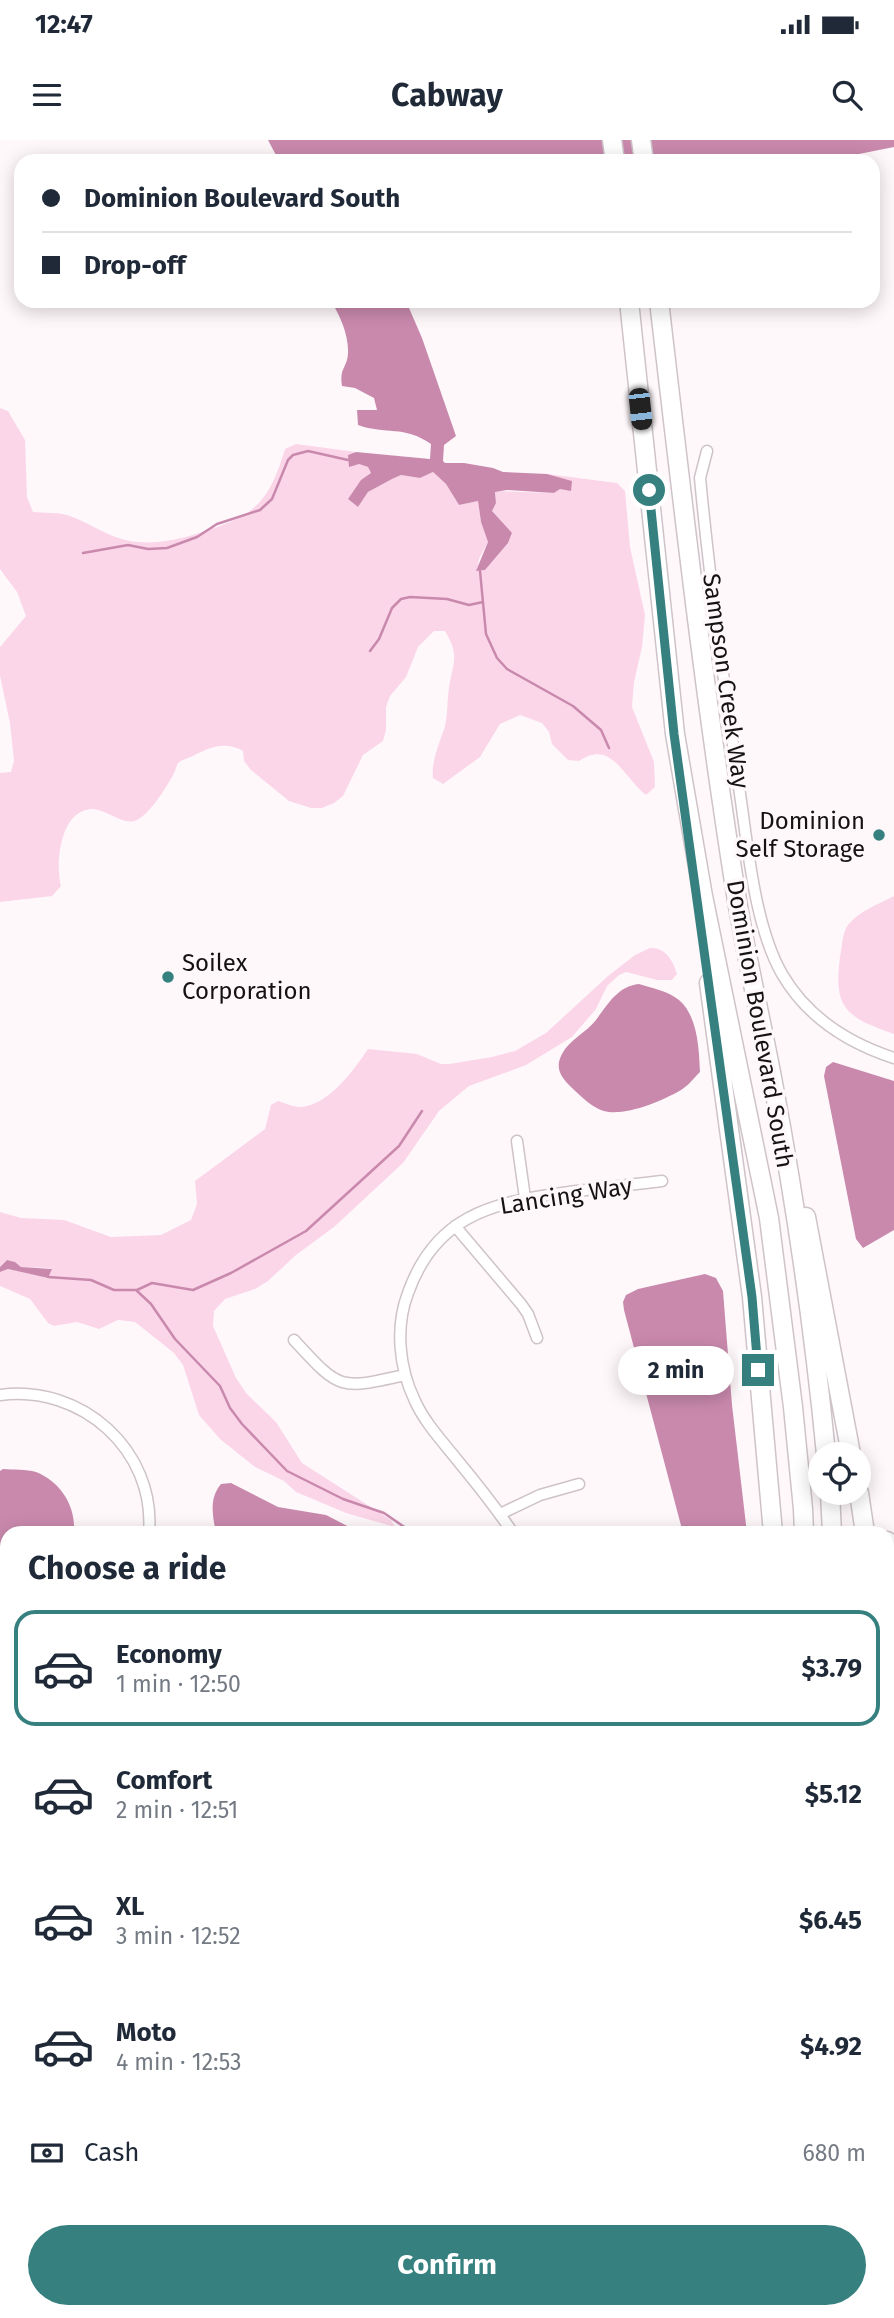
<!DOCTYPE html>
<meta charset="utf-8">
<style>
body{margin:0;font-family:"Fira Sans",sans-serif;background:#f2f2f3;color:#1f2937;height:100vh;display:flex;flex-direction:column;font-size:26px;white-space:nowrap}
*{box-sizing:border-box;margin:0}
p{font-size:23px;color:#747a83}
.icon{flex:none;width:38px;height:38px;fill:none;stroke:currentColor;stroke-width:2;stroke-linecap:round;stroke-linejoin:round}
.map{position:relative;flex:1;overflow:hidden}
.drawer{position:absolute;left:0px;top:1386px;width:894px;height:793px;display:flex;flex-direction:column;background:#fff;border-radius:21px 21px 0 0;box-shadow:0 4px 18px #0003}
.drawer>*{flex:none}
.guide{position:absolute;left:14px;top:14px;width:866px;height:154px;border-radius:21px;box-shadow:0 4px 18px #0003;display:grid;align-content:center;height:154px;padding:0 28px;background:#fff}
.tools{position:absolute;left:808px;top:1302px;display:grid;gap:14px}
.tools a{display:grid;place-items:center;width:63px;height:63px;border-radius:50%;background:#fff;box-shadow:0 4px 18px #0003;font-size:35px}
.end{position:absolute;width:32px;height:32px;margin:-16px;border:9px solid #378080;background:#fff;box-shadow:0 0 0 4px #fff}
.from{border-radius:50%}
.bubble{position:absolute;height:49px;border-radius:24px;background:#fff;box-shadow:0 4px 18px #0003;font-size:23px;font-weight:700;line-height:49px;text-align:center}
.car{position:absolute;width:21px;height:42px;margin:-21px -10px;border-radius:9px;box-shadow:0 0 5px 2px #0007;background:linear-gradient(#222 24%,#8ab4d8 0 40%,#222 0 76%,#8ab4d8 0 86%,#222 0)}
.guide b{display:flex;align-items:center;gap:24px;height:66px;font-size:26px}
.guide b+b{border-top:2px solid #e0e1e3}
.guide i{width:18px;height:18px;background:#1f2937}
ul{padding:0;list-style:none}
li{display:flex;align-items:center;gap:21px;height:116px;margin:0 14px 10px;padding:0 14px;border:4px solid transparent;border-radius:21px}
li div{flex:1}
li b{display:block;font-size:26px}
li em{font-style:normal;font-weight:700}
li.on{border-color:#378080}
li>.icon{width:63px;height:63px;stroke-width:1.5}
h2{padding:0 28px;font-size:32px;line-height:84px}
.pay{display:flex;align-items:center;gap:18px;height:77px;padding:0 28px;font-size:26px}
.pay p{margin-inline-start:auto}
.primary-button{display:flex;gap:14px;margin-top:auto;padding:14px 28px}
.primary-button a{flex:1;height:80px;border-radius:42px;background:#378080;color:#fff;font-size:28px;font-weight:700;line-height:80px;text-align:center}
.status{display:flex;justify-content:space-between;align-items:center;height:49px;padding:0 35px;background:#fff;direction:ltr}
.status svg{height:19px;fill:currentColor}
header{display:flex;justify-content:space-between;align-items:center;height:91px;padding:0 28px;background:#fff;font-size:32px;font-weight:700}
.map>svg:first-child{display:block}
.green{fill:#fbd6e9}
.water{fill:#c989ad}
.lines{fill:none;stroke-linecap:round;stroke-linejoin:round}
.stream{stroke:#c989ad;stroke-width:2.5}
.minor-casing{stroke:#cec3c9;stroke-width:13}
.tertiary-casing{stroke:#cec3c9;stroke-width:16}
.primary-casing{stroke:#cec3c9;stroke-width:19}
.trunk-casing{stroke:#cec3c9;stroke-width:19}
.motorway-casing{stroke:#cec3c9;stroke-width:21}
.minor{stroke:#fff;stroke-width:10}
.tertiary{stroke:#fff;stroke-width:12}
.primary{stroke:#fff;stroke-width:16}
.trunk{stroke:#fff;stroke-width:16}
.motorway{stroke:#fff;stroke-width:18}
.route{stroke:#378080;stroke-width:9}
.poi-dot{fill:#378080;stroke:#fef8fb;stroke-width:2.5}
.labels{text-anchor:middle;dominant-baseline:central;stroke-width:7;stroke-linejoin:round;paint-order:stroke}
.street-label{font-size:24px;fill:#151214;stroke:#fef8fb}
.poi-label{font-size:24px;fill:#151214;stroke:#fef8fb;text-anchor:end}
</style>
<div class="status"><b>12:47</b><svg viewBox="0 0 49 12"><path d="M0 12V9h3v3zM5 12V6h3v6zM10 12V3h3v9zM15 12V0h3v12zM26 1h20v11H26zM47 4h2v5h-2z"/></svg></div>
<header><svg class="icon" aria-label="menu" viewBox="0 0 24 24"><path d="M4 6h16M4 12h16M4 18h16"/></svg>Cabway<svg class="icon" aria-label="search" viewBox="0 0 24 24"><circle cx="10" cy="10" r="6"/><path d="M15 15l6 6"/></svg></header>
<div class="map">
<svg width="894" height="2178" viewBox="0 0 894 2178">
<rect width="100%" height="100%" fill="#fef8fb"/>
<path class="green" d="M0 268 8 271 25 300 27 357 33 372C44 373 59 372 70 376 90 383 108 397 130 401 153 405 177 400 199 393 254 376 268 365 285 309L296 304 356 312 348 315 359 324 368 327 371 333 348 359 358 367 368 352 392 339 401 335 420 338 433 332 446 344 459 365 478 361 481 382 488 402 479 419 477 431 485 430 508 403 512 394 492 371 496 363 495 351 554 353 571 341 547 334 617 343 625 351 630 407 645 475 642 507 634 542 632 567 654 622 655 647 646 655C624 639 612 598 579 621L568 620 552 604 549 592 542 583 520 575 500 584 480 617 443 644 433 638C431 620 440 603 445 586 448 573 447 560 449 548 453 522 460 516 445 491H434L418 507 406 537 390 556 386 567V590L383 601 363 615 343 656 334 663 322 668H311L289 661 251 630 244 621 243 611C225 601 210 607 193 616 189 618 181 620 178 623 176 626 176 630 174 633 168 645 150 674 137 680 123 687 106 668 91 669 60 671 55 724 61 746L52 756 0 762V633L11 632 14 621 10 583 0 536V507L26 476 17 452 0 429Z
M894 756V894C846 877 833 869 840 817 842 807 842 793 848 785 859 771 879 764 894 756Z
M650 808C665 807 673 820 677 834L672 840H657L626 832 619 835 607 846 596 869 572 897 526 925 469 946 439 971 403 1023 334 1087 296 1115 268 1141 255 1149 225 1159 214 1171 213 1186 236 1238 247 1254 276 1282 302 1323 391 1380 395 1387 346 1373 296 1352 284 1341 255 1327 220 1299 199 1275 183 1225 174 1213 135 1182 118 1180 99 1189 77 1182 54 1186 48 1183 30 1159 0 1146V1132L8 1129 48 1138 51 1128 21 1127 15 1122 7 1120 0 1127V1072L21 1078 64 1080 111 1097 161 1095 191 1080 197 1064 195 1041 265 989 271 965 278 961C284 963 294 967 300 967 328 966 354 930 368 909L417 914 441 924H449L492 917 515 911 546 893 608 836 635 815Z
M7 1889V1943L0 1933V1891Z
M7 2040V2120L0 2118V2045Z"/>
<path class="water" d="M268 0H894V7L824 21H279Z
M331 161H406L422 198 456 296 444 305 443 321 445 323H464L493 328 503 332 547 334 572 341 571 351 560 349 554 353 507 350 495 352 496 363 492 371 512 393 508 403 485 430 476 431 488 402 481 382 478 361 459 365 446 344 433 332 420 338 401 335 392 339 368 352 358 367 348 359 361 340 371 333 368 327 359 324 349 327 348 315 356 312 430 319 431 304C404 285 386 295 358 285L357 270H377L374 258 355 248 342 246C339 228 347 228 348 214 349 195 340 176 331 161Z
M639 844C652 848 668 851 679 860 698 876 699 910 700 932 694 938 688 946 681 950 662 961 631 974 609 972 593 970 581 956 570 946 560 936 555 927 562 914 569 900 587 892 596 880 608 864 618 846 639 844Z
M833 922 894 941V1090L863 1108 856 1099 824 936 826 927Z
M7 1120 15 1122 21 1127 52 1129 48 1138 8 1129 0 1132V1127Z
M705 1134 716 1138 723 1151 732 1265 747 1393H683L624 1170 623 1162 626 1155 638 1149Z
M3 1329C13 1330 26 1329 36 1332 61 1342 76 1366 74 1393H7V1412L0 1408V1331Z
M231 1343 278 1367 326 1375 361 1393H224L215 1388C212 1372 210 1357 221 1344Z
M0 1614 7 1618V1889L0 1891Z
M0 1933 7 1943V2040L0 2045Z"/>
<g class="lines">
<path class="stream" d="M83 413 128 405 148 409 167 408 197 397 217 384 260 370 272 359 288 320 293 315 308 311 348 320
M480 431 486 494 497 518 507 529 573 566 601 590 609 608
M370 511 379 499 392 468 401 459 410 457 447 459 469 465 483 462
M48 1137 91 1140 114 1150H136L151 1164 175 1199 220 1246 230 1268 242 1284 287 1331 343 1359 384 1373 413 1393
M137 1150 152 1143 193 1150 231 1133 306 1091 399 1006 422 971"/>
<defs>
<path id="minor" d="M707 311 700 338C710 444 725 549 740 654 748 709 755 787 782 834 807 877 848 903 894 918
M517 1001 525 1058
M455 1086 521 1164 528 1174 537 1198
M294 1200C340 1250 339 1250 405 1235
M0 1255C81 1244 156 1310 149 1393
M500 1374 540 1355 579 1344
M513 1393C496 1368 477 1344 458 1321 443 1302 425 1283 415 1261 399 1228 395 1187 408 1153 435 1077 490 1063 562 1053 596 1048 629 1045 662 1041
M0 1498 7 1505
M224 2172 226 2178"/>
<path id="tertiary" d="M457 2172 459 2178"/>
<path id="primary" d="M887 1442 894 1440
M887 1468 894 1466
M0 1865 7 1863
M0 1883 7 1881"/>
<path id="trunk" d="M708 2178 709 2172
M755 2178 756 2172"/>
<path id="motorway" d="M612 0 615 21
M641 0 644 21
M629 161 675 594 703 756 769 1078 793 1267 803 1369 804 1393
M659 161C682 357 704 553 735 748 745 813 761 878 773 943 796 1066 814 1190 826 1314
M709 843 752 1157 773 1393
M806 1077 851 1314
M830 1353 832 1393
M859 1353 865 1393
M887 1401 894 1406
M723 2178 725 2172"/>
</defs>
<use href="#minor" class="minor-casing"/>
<use href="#tertiary" class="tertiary-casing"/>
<use href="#primary" class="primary-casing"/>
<use href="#trunk" class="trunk-casing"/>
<use href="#motorway" class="motorway-casing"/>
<use href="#minor" class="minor"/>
<use href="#tertiary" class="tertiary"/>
<use href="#primary" class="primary"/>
<use href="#trunk" class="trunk"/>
<use href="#motorway" class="motorway"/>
</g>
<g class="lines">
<path class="route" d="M649 350 674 594 752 1157 758 1230"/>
</g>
<g class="poi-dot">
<circle cx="879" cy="695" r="7"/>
<circle cx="168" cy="837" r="7"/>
</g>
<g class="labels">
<g class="street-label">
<text transform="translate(726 541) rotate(82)">Sampson Creek Way</text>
<text transform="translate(760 884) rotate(80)">Dominion Boulevard South</text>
<text transform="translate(566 1056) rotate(-9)">Lancing Way</text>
</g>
<g class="poi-label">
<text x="865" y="681">Dominion<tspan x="865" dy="28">Self Storage</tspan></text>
<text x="182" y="823" text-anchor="start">Soilex<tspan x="182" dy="28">Corporation</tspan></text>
</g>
</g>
</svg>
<div class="tools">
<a><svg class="icon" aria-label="locate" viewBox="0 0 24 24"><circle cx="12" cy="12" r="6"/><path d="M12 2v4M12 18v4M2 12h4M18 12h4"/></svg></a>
</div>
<i class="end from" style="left:649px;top:350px"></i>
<i class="end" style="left:758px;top:1230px"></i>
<div class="bubble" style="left:618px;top:1206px;width:116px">2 min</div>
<i class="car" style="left:640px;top:269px;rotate:174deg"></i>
<div class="guide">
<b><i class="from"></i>Dominion Boulevard South</b>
<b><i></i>Drop-off</b>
</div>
<section class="drawer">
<h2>Choose a ride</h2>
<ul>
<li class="on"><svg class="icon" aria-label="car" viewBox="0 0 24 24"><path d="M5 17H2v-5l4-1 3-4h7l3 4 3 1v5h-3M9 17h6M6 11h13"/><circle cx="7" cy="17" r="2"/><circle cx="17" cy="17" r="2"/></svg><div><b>Economy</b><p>1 min · 12:50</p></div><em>$3.79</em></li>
<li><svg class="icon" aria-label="car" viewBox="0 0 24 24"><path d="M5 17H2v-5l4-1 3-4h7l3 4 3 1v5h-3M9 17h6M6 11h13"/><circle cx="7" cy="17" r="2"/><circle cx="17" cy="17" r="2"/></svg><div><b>Comfort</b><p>2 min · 12:51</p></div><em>$5.12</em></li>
<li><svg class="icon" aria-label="car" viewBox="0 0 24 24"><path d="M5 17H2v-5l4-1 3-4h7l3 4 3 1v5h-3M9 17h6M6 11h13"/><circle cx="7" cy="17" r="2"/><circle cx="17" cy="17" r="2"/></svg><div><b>XL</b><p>3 min · 12:52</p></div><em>$6.45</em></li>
<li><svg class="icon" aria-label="car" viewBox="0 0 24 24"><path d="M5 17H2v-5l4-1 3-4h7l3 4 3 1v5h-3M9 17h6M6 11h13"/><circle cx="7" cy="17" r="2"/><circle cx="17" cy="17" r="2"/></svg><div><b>Moto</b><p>4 min · 12:53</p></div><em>$4.92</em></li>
</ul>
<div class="pay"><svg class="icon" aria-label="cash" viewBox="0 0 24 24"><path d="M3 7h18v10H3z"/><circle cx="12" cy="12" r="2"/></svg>Cash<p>680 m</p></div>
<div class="primary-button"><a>Confirm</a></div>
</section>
</div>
